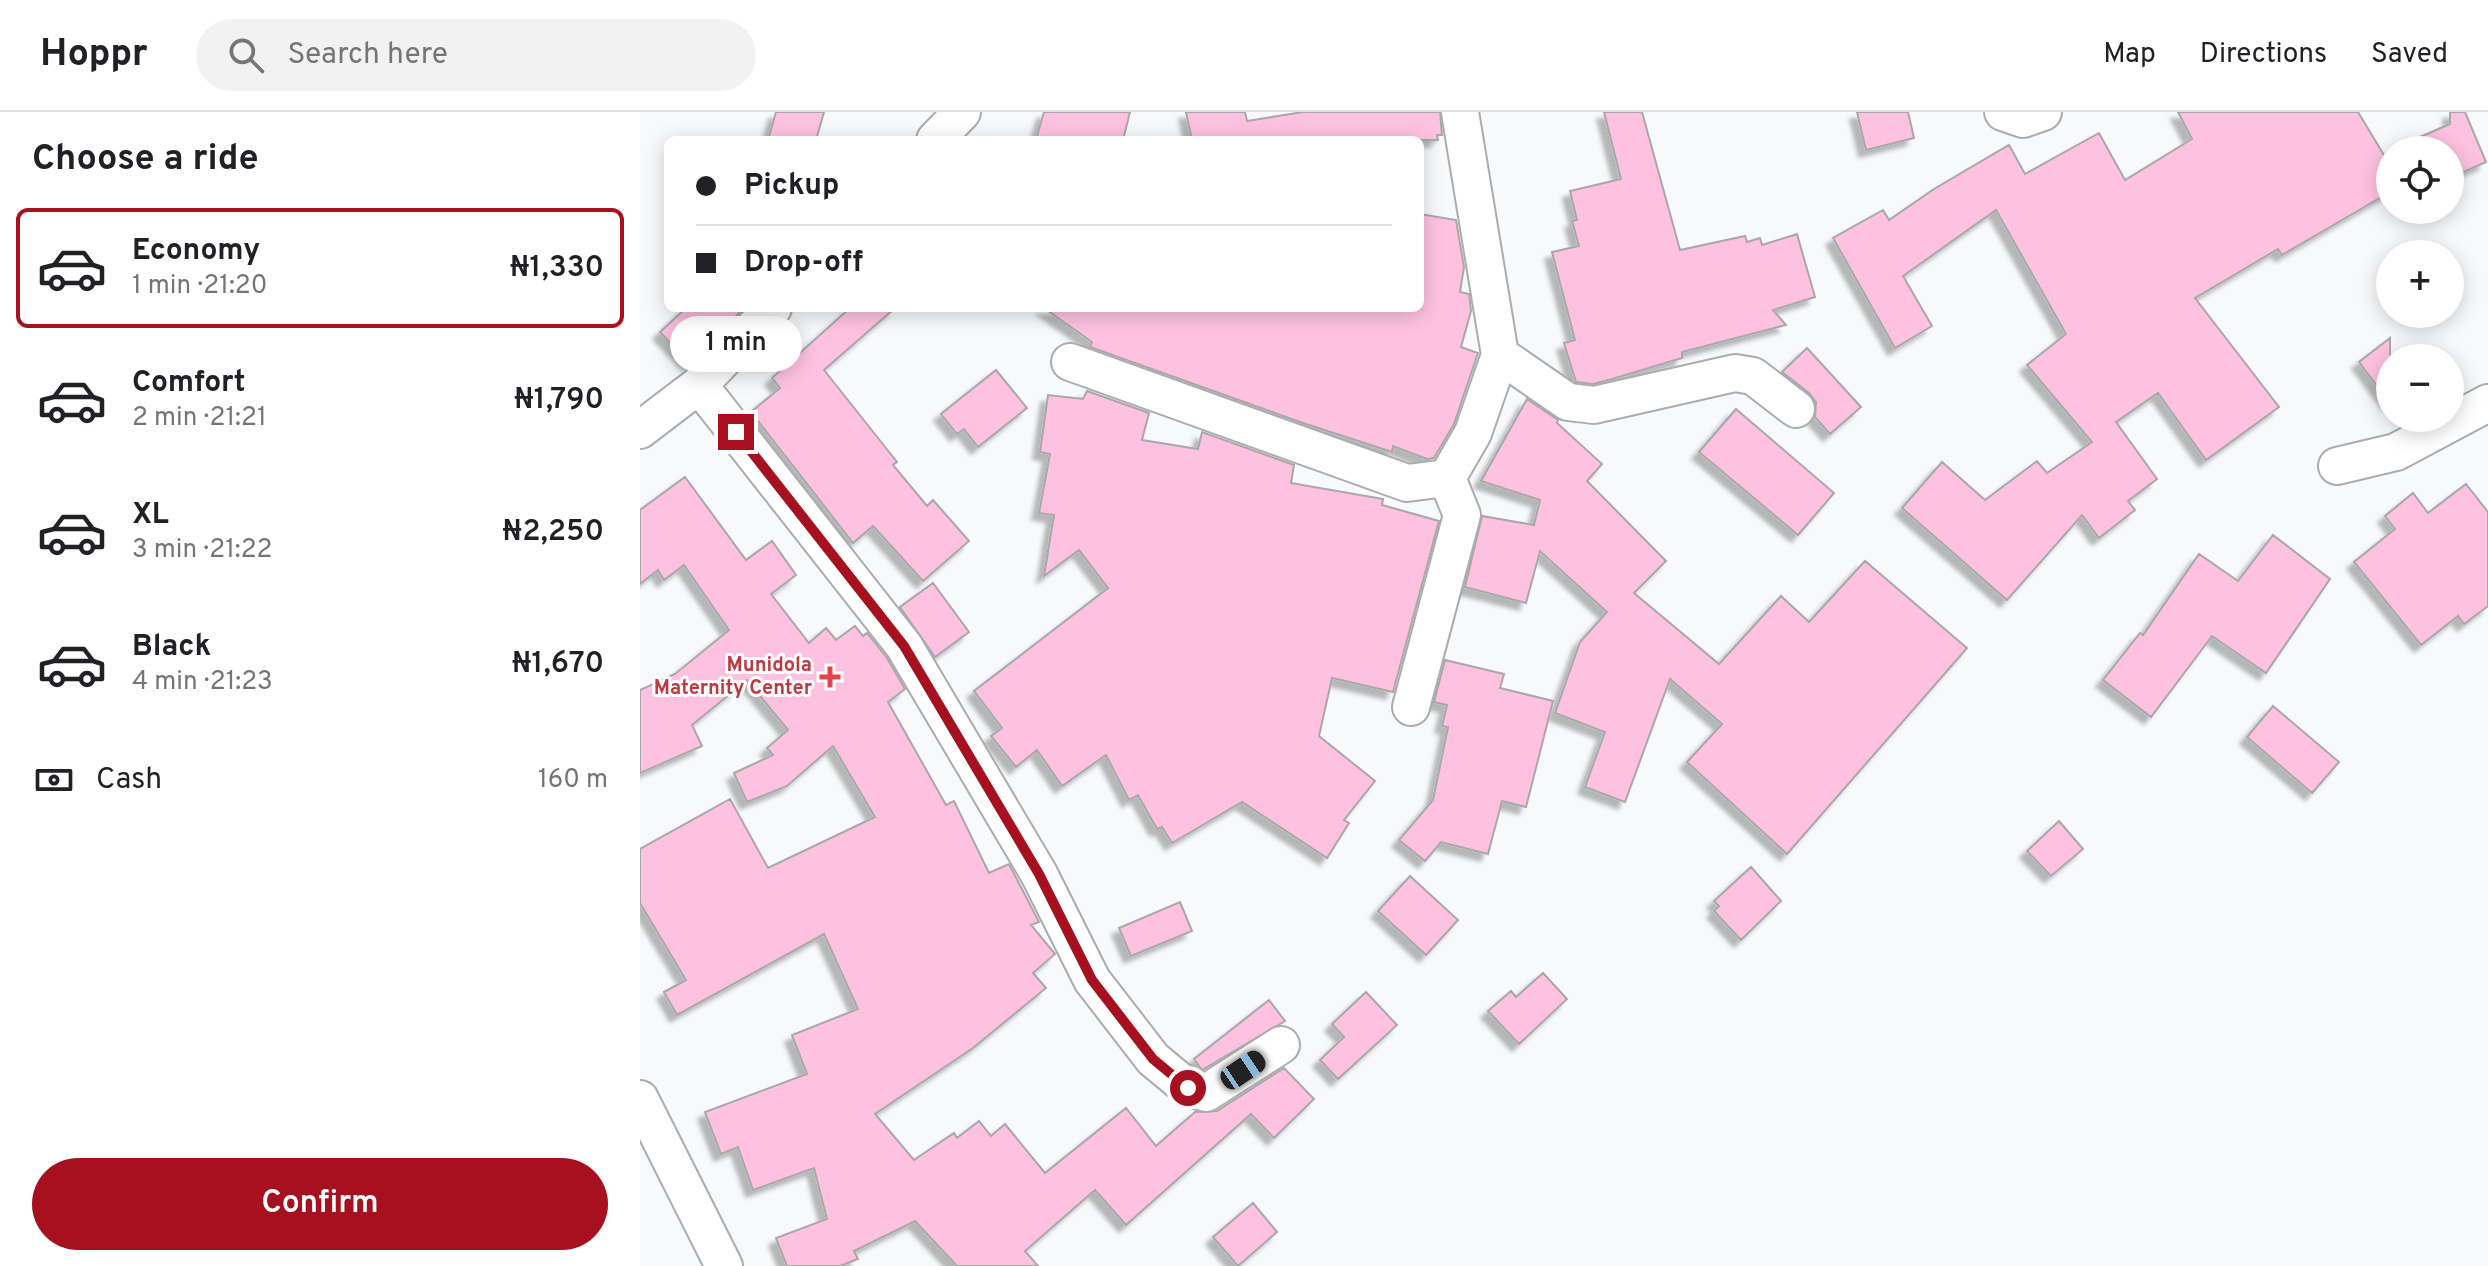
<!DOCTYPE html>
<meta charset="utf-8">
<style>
body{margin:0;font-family:Overpass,sans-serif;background:#f2f2f2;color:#202124;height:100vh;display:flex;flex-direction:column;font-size:30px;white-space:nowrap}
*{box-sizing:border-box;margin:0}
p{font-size:26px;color:#757577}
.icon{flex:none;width:44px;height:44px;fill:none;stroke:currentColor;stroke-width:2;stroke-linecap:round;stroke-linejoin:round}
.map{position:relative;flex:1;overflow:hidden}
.drawer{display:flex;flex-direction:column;background:#fff;width:640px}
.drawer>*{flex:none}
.hud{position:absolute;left:24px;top:24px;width:760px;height:176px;border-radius:12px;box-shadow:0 4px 20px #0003;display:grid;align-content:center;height:176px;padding:0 32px;background:#fff}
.tools{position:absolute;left:1736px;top:24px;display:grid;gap:16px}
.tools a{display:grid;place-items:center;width:88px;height:88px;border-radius:50%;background:#fff;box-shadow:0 4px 20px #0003;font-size:40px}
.end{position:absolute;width:36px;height:36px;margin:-18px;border:10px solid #a7101f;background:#fff;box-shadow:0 0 0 4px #fff}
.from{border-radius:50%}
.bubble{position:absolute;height:56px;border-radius:28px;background:#fff;box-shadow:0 4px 20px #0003;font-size:26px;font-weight:600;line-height:56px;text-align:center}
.car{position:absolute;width:24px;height:48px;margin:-24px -12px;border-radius:10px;box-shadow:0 0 6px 2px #0007;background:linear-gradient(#222 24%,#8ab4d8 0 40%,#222 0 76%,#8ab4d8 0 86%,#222 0)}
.hud b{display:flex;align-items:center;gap:28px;height:76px;font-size:30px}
.hud b+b{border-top:2px solid #e0e0e0}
.hud i{width:20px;height:20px;background:#202124}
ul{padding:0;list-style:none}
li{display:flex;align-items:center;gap:24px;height:120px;margin:0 16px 12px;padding:0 16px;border:4px solid transparent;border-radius:12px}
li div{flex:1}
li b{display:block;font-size:30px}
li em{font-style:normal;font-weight:600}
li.active{border-color:#a7101f}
li>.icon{width:72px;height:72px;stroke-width:1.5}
h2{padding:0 32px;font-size:36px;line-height:96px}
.pay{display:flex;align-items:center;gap:20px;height:88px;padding:0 32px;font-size:30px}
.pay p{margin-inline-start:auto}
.primary-button{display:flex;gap:16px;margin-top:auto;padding:16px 32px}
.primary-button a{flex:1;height:92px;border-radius:48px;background:#a7101f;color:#fff;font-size:32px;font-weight:600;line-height:92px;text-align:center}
header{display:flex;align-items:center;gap:48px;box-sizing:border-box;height:112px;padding:0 40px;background:#fff;border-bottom:2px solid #e0e0e0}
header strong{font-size:38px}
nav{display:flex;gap:44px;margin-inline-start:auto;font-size:28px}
.search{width:560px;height:72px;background:#f2f2f2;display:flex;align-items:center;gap:20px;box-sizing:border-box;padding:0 28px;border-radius:44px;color:#757577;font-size:30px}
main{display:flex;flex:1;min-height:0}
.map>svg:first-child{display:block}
.building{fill:#fec2e0;stroke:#a9a7a7;stroke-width:2;filter:url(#shadow)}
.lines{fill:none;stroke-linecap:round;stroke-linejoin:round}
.minor-casing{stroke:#aaacad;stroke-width:40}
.minor{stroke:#fff;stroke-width:36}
.route{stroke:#a7101f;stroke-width:10}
.health-dot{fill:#e0444e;stroke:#fff;stroke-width:3}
.labels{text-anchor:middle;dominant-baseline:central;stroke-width:6;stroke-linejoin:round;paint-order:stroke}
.health-label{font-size:20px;font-weight:bold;fill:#be3a42;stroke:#fff;text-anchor:end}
</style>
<header>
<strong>Hoppr</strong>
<div class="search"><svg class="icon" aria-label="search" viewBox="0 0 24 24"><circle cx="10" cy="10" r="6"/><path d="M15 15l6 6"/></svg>Search here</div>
<nav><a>Map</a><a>Directions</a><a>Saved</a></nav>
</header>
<main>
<section class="drawer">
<h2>Choose a ride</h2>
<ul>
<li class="active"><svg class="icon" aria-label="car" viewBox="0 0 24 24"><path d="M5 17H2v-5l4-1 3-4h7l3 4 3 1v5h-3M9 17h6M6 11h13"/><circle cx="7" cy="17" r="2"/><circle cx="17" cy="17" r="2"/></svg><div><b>Economy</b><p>1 min · 21:20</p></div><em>₦1,330</em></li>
<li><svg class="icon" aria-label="car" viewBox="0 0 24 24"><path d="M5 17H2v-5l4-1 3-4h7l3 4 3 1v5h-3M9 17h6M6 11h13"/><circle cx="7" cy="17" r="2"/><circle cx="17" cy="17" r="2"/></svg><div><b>Comfort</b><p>2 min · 21:21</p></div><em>₦1,790</em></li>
<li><svg class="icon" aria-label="car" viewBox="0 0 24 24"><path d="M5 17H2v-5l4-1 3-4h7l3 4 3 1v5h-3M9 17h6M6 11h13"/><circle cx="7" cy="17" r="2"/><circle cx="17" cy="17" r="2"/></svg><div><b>XL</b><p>3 min · 21:22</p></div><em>₦2,250</em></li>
<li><svg class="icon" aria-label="car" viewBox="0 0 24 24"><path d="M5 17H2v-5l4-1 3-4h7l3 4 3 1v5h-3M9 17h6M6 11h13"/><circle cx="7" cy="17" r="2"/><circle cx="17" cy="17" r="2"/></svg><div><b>Black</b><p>4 min · 21:23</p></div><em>₦1,670</em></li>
</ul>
<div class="pay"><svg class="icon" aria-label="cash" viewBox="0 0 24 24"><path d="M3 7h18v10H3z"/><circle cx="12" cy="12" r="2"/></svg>Cash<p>160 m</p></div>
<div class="primary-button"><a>Confirm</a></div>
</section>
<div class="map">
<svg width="1848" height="1154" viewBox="0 0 1848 1154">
<defs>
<filter id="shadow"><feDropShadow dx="-7" dy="7" stdDeviation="2" flood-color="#0004"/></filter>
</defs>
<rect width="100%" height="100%" fill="#f7f9fa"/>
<path class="building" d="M136 0H184L176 28H128Z
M404 0H490L483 28H396Z
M546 0H605L607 9 663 0H800L802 23H797L798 28H552Z
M964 0H1002L1040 138 1105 124 1107 130 1120 126 1122 133 1157 122 1175 185 1133 198 1146 213 1042 240V246L972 267 953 272 936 270 924 231 935 228 912 140 939 134 932 109 937 108 930 79 981 67Z
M1217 0H1268L1274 26 1226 38Z
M1538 0H1718L1750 53V80L1642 143 1638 137 1555 186 1639 295 1566 348 1518 281 1476 310 1517 367 1488 389 1495 398 1459 426 1442 403 1367 488 1262 396 1302 350 1345 388 1397 349 1407 361 1452 330 1387 253 1426 222 1356 98 1263 164 1292 214 1255 236 1193 126 1243 98 1249 108 1294 77 1369 33 1385 62 1459 21 1485 68 1552 27Z
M1810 0H1825L1846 50 1810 66V38H1750L1810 12Z
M780 102 816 108 824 155 820 180 829 182 831 199 821 235 838 241 814 312 794 346 787 347 753 334 752 340 663 311 450 235 452 230 404 196H780Z
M46 196H104L50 252 20 220Z
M210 196H255L184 258 257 350 253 353 287 394 293 388 329 429 283 469 233 414 213 431 111 300 140 276 132 266Z
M1750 226V291L1719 250Z
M1167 236 1221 295 1190 322 1175 305 1176 290 1169 281 1142 260Z
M356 258 387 296 338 335 324 317 317 322 301 302Z
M447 279 509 301 502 328 558 337 562 320 654 353 651 371 743 387 742 393 799 409 753 580 692 566 679 624 735 669 704 708 709 711 687 746 602 690 532 731 522 715 517 717 498 683 489 688 466 643 422 674 397 638 376 655 351 624 362 616 334 579 468 476 439 438 404 464 414 403 399 401 410 342 400 340 408 283 443 287Z
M887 287 918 308 917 311 962 352 947 369 1026 449 994 481 1079 552 1141 484 1169 510 1225 449 1327 536 1147 742 1047 650 1082 612 1030 567 985 690 945 675 965 620 915 601 940 530 967 500 900 439 886 491 825 475 842 404 894 413 900 388 841 369Z
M1096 297 1194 381 1158 423 1059 340Z
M45 365 106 448 132 429 156 463 131 482 169 531 186 516 196 528 215 514 223 524 227 521 247 546 265 577 248 590 306 693 314 689 349 761 369 752 399 810 391 813 415 842 393 861 406 876 333 936 235 1002 274 1048 314 1021 317 1026 339 1009 351 1024 365 1012 405 1061 486 996 516 1034 555 1000 577 999 644 956 674 987 634 1026 611 1002 486 1113 455 1078 385 1139 398 1154H317L275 1109 214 1139 218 1147 200 1154H147L136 1126 187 1107 174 1056 113 1078 98 1035 81 1042 65 1000 167 962 152 923 218 897 184 822 37 903 24 880 46 868 0 791V737L90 687 128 756 235 705 193 634 147 674 107 690 94 661 133 643 127 636 148 618 107 568 52 613 62 634 0 661V578L35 562 89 518 44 453 24 468 18 458 0 472V398Z
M1826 372 1848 400V494L1824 512 1818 504 1781 533 1714 450 1755 417 1745 404 1773 381 1788 401Z
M1633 423 1690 467 1626 561 1572 524 1511 605 1463 568 1500 521 1503 523 1559 442 1598 469Z
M293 471 329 520 295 545 260 495Z
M805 548 864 562 860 576 913 589 886 695 862 689 848 742 801 730 785 749 759 728 793 688 808 615 802 614 807 593 794 590Z
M1633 594 1699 650 1672 681 1607 625Z
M1419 709 1443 737 1411 764 1387 739Z
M1111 755 1141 789 1101 828 1074 799 1079 794 1074 789Z
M770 764 818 808 786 843 738 799Z
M540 790 552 819 491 844 479 816Z
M903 861 927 887 879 932 848 899 871 879 876 885Z
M726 880 757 913 698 967 680 948 704 925 692 912Z
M629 888 645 909 562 958 554 947Z
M613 1091 637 1120 598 1154 573 1125Z"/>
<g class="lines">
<defs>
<path id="minor" d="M1363 0 1383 7 1403 0
M295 28 322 0
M860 243 928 290 954 293 1095 261 1113 264 1156 297
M430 250 767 371 807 366 833 321 860 243 820 0
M59 273 264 534 399 762 452 868 513 947 548 976 566 981 641 933
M0 318 59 273 133 196
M1697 354 1756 340 1848 291
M771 595 822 403 807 366
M0 987 84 1154"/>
</defs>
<use href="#minor" class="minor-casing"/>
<use href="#minor" class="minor"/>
</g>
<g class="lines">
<path class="route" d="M96 320 264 534 399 762 452 868 513 947 548 976"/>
</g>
<path class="health-dot" d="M186 553h8v8h8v8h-8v8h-8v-8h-8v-8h8z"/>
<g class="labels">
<g class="health-label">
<text x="172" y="554">Munidola<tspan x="172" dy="23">Maternity Center</tspan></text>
</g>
</g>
</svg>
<div class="tools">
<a><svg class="icon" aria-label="locate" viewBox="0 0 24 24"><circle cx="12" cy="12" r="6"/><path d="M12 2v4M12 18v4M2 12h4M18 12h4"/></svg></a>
<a>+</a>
<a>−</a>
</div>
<i class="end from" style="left:548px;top:976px"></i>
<i class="end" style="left:96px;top:320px"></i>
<div class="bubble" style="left:30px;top:204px;width:132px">1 min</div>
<i class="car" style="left:603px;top:958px;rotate:56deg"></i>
<div class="hud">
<b><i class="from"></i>Pickup</b>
<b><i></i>Drop-off</b>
</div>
</div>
</main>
